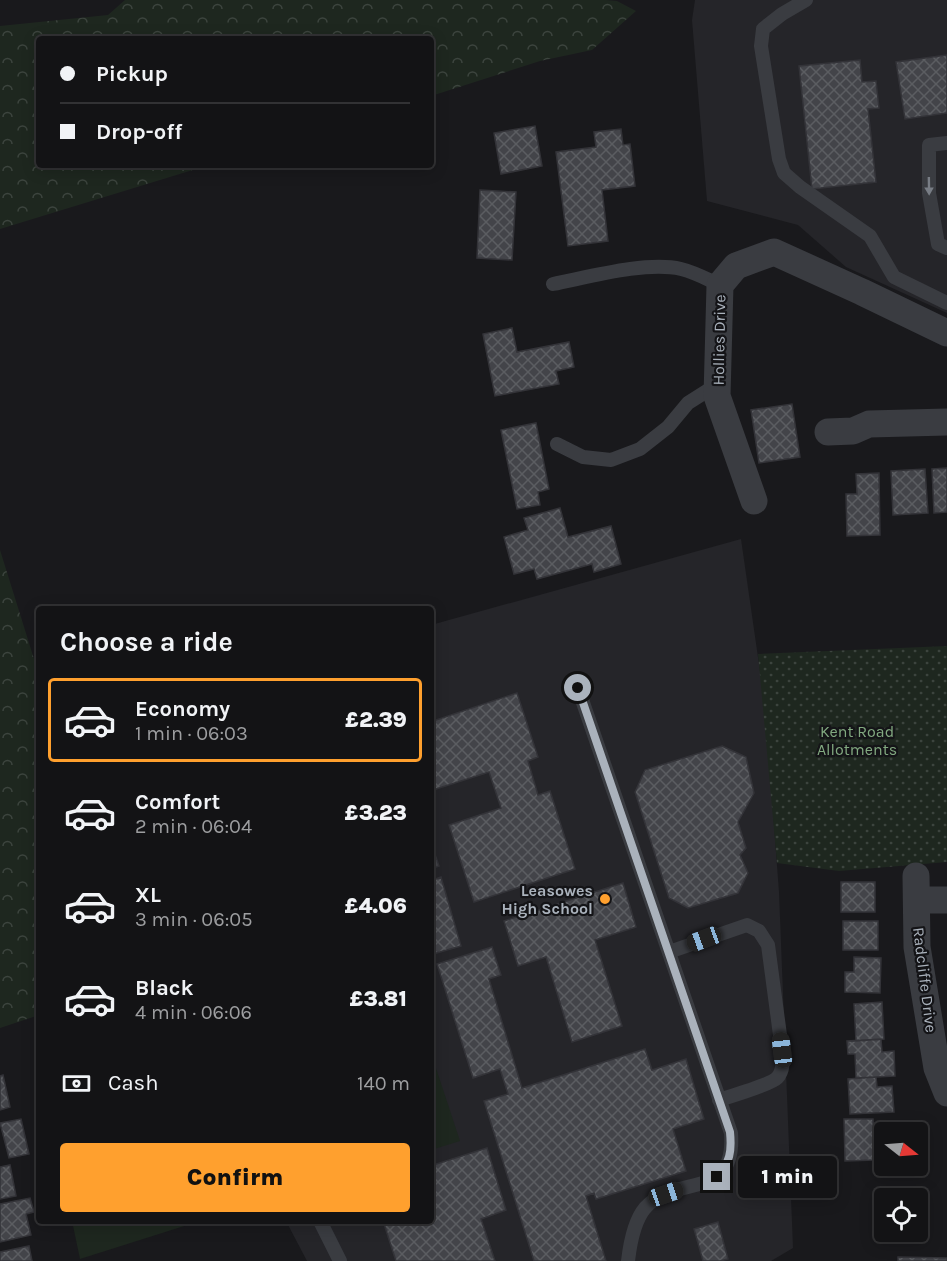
<!DOCTYPE html>
<meta charset="utf-8">
<style>
body{margin:0;font-family:Karla,sans-serif;background:#1c1c1e;color:#f1f3f6;height:100vh;display:flex;flex-direction:column;font-size:22px;white-space:nowrap}
*{box-sizing:border-box;margin:0}
p{font-size:20px;color:#9d9ea0}
.icon{flex:none;width:33px;height:33px;fill:none;stroke:currentColor;stroke-width:2;stroke-linecap:round;stroke-linejoin:round}
.map{position:relative;flex:1;overflow:hidden}
.sheet{position:absolute;left:36px;top:606px;width:398px;height:618px;display:flex;flex-direction:column;background:#131315;border-radius:6px;box-shadow:0 3px 15px #0003,0 0 0 2px #323234}
.sheet>*{flex:none}
.hud{position:absolute;left:36px;top:36px;width:398px;height:132px;border-radius:6px;box-shadow:0 3px 15px #0003,0 0 0 2px #323234;display:grid;align-content:center;height:132px;padding:0 24px;background:#131315}
.needle{width:39px;rotate:107deg}
.buttons{position:absolute;left:874px;top:1122px;display:grid;gap:12px}
.buttons a{display:grid;place-items:center;width:54px;height:54px;border-radius:6px;background:#131315;box-shadow:0 3px 15px #0003,0 0 0 2px #323234;font-size:30px}
.end{position:absolute;width:27px;height:27px;margin:-14px;border:8px solid #aab2bc;background:#111;box-shadow:0 0 0 3px #111}
.from{border-radius:50%}
.bubble{position:absolute;height:42px;border-radius:6px;background:#131315;box-shadow:0 3px 15px #0003,0 0 0 2px #323234;font-size:20px;font-weight:800;line-height:42px;text-align:center}
.car{position:absolute;width:18px;height:36px;margin:-18px -9px;border-radius:8px;box-shadow:0 0 4px 2px #0007;background:linear-gradient(#222 24%,#8ab4d8 0 40%,#222 0 76%,#8ab4d8 0 86%,#222 0)}
.hud b{display:flex;align-items:center;gap:21px;height:57px;font-size:22px}
.hud b+b{border-top:2px solid #323234}
.hud i{width:15px;height:15px;background:#f1f3f6}
ul{padding:0;list-style:none}
li{display:flex;align-items:center;gap:18px;height:84px;margin:0 12px 9px;padding:0 12px;border:3px solid transparent;border-radius:6px}
li div{flex:1}
li b{display:block;font-size:22px}
li em{font-style:normal;font-weight:800}
li.on{border-color:#ffa02e}
li>.icon{width:54px;height:54px;stroke-width:1.5}
h2{padding:0 24px;font-size:27px;line-height:72px}
.pay{display:flex;align-items:center;gap:15px;height:66px;padding:0 24px;font-size:22px}
.pay p{margin-inline-start:auto}
.cta{display:flex;gap:12px;margin-top:auto;padding:12px 24px}
.cta a{flex:1;height:69px;border-radius:6px;background:#ffa02e;color:#111;font-size:24px;font-weight:800;line-height:69px;text-align:center}
.map>svg:first-child{display:block}
.built{fill:#252529}
.green{fill:#1e271f}
.forest{fill:url(#forest-crowns)}
.garden{fill:url(#garden-dots)}
.building{fill:url(#building-cross-hatch);stroke:#333338;stroke-width:1.5}
.lines{fill:none;stroke-linecap:round;stroke-linejoin:round}
.lane{stroke:#3a3c41;stroke-width:14}
.street{stroke:#3a3c41;stroke-width:27}
.oneway{fill:#787d85}
.route{stroke:#aab2bc;stroke-width:8}
.poi-dot{fill:#ffa02e;stroke:#141417;stroke-width:2}
.labels{text-anchor:middle;dominant-baseline:central;stroke-width:4.5;stroke-linejoin:round;paint-order:stroke}
.street-label{font-size:16px;fill:#aab2bc;stroke:#141417}
.park-label{font-size:16px;fill:#82a980;stroke:#141417}
.poi-label{font-size:16px;font-weight:bold;fill:#aab2bc;stroke:#141417;text-anchor:end}
</style>
<div class="map">
<svg width="947" height="1261" viewBox="0 0 947 1261">
<defs>
<pattern id="forest-crowns" width="20" height="18" patternUnits="userSpaceOnUse" patternTransform="scale(1.5)"><rect width="20" height="18" fill="#1e271f"/><path d="M2 6a3 3 0 1 1 6 0M12 15a3 3 0 1 1 6 0" fill="none" stroke="#3c443e"/></pattern>
<pattern id="garden-dots" width="8" height="8" patternUnits="userSpaceOnUse" patternTransform="scale(1.5)"><rect width="8" height="8" fill="#1e271f"/><path d="M2 2h.1M6 6h.1" fill="none" stroke="#3c443e" stroke-width="1.8" stroke-linecap="round"/></pattern>
<pattern id="building-cross-hatch" width="8" height="8" patternUnits="userSpaceOnUse" patternTransform="scale(1.5)"><rect width="8" height="8" fill="#434449"/><path d="M0 0l8 8M0 8l8-8" fill="none" stroke="#5b5d61"/></pattern>
</defs>
<rect width="100%" height="100%" fill="#19191c"/>
<path class="built" d="M695 0H947V313L846 267 798 225 707 201 692 20Z
M741 539 765 706 779 892 793 1248 771 1261H307L286 1221H430L431 625Z"/>
<path class="green" d="M430 1050 460 1141 431 1150H430Z
M72 1221H200L80 1259Z"/>
<path class="forest" d="M125 0H606L617 1 636 11 592 50 540 61 431 96 430 39H39V165H209L0 229V26L108 15Z
M0 550 39 675V1015L0 1028Z"/>
<path class="garden" d="M947 646V862L839 871 777 863 758 654Z"/>
<path class="building" d="M947 55V113L905 119 896 62Z
M860 60 862 82 876 81 879 108 868 109 876 182 812 189 799 66Z
M535 126 542 166 501 174 494 133Z
M621 129 623 145 630 144 635 186 602 190 608 241 568 246 556 152 596 147 594 132Z
M480 190 516 192 512 260 477 258Z
M512 328 517 352 569 342 574 367 556 371 559 384 495 396 483 334Z
M792 404 800 457 759 463 751 410Z
M536 423 549 489 538 492 540 505 517 509 501 430Z
M947 468V512L934 513 932 469Z
M925 469 928 513 893 515 891 471Z
M879 473 880 535 847 536 846 494H857L856 474Z
M560 508 568 537 611 526 621 564 594 572 592 564 537 579 534 569 514 574 504 537 528 530 524 518Z
M517 693 538 757 528 761 538 795 550 791 575 869 474 902 449 825 501 808 489 772 430 791V722Z
M722 746 746 757 754 793 738 822 746 848 740 855 748 873 738 893 688 908 669 898 635 792 645 770Z
M430 840 439 866 430 869Z
M441 877 461 946 433 954 430 947V881Z
M841 882H875V912H841Z
M623 883 636 927 595 940 622 1026 572 1042 546 957 518 966 504 921Z
M843 921H878V950H843Z
M492 947 501 975 489 979 522 1088 645 1049 652 1070 686 1059 704 1119 673 1129 686 1171 596 1199 594 1193 586 1196 606 1261H534L484 1101 508 1094 500 1069 473 1078 437 964Z
M854 957 881 958 880 993 845 992V972H854Z
M882 1002 884 1039 856 1041 854 1004Z
M881 1039 882 1052 894 1051 895 1076 856 1078 855 1054H848L847 1041Z
M3 1075 10 1107 0 1110V1076Z
M876 1077 877 1087 892 1086 894 1112 850 1114 848 1079Z
M21 1119 29 1154 9 1158 0 1123Z
M844 1119H873L875 1160 845 1161Z
M487 1148 506 1210 481 1219 495 1261H396L383 1221H430V1166Z
M10 1165 16 1196 0 1199V1167Z
M30 1198 34 1212 26 1214 31 1235 0 1242V1204Z
M718 1222 728 1259 720 1261H703L694 1229Z
M29 1246 32 1261H0V1252Z
M898 1257 947 1258V1261H898Z"/>
<g class="lines">
<path class="lane" d="M806 0 782 14 763 29 761 46 779 159 784 173 800 187 870 236 894 277 947 303
M947 143 929 145V193L938 244 947 248
M553 284C589 277 646 261 681 269 694 272 707 279 720 285
M557 444 583 457 611 460 640 449 668 427 688 403 718 384
M578 688 731 1133C736 1203 677 1172 645 1208 634 1221 630 1244 628 1261
M669 952 747 925 759 931 768 945 782 1050C783 1059 784 1071 777 1078 770 1085 731 1096 719 1100
M320 1221 340 1261"/>
<path class="street" d="M828 432 853 431 869 424 947 422
M754 501 717 396 720 285 736 266 774 252 862 292 947 333
M916 876 917 947 937 1068 947 1093
M917 900H947"/>
</g>
<defs><path id="oneway-solid" d="M-6-.8H1V-3.2L6.5 0L1 3.2V.8H-6Z" transform="scale(1.5)"/></defs>
<use class="oneway" href="#oneway-solid" transform="translate(929 186) rotate(89)"/>
<g class="lines">
<path class="route" d="M578 688 730 1132C732 1152 730 1162 717 1177"/>
</g>
<circle class="poi-dot" cx="605" cy="899" r="6"/>
<g class="labels">
<g class="street-label">
<text transform="translate(719 340) rotate(-89)">Hollies Drive</text>
<text transform="translate(925 980) rotate(83)">Radcliffe Drive</text>
</g>
<g class="park-label">
<text x="857" y="731">Kent Road<tspan x="857" dy="18">Allotments</tspan></text>
</g>
<g class="poi-label">
<text x="593" y="890">Leasowes<tspan x="593" dy="18">High School</tspan></text>
</g>
</g>
</svg>
<div class="buttons">
<a><svg class="needle" viewBox="-14 -14 28 28"><path d="M0-13l5 13h-10z" fill="#e53935"/><path d="M0 13l5-13h-10z" fill="#9d9ea0"/></svg></a>
<a><svg class="icon" aria-label="locate" viewBox="0 0 24 24"><circle cx="12" cy="12" r="6"/><path d="M12 2v4M12 18v4M2 12h4M18 12h4"/></svg></a>
</div>
<i class="end from" style="left:578px;top:688px"></i>
<i class="end" style="left:717px;top:1177px"></i>
<div class="bubble" style="left:738px;top:1156px;width:99px">1 min</div>
<i class="car" style="left:704px;top:939px;rotate:250deg"></i>
<i class="car" style="left:782px;top:1050px;rotate:353deg"></i>
<i class="car" style="left:666px;top:1194px;rotate:71deg"></i>
<div class="hud">
<b><i class="from"></i>Pickup</b>
<b><i></i>Drop-off</b>
</div>
<section class="sheet">
<h2>Choose a ride</h2>
<ul>
<li class="on"><svg class="icon" aria-label="car" viewBox="0 0 24 24"><path d="M5 17H2v-5l4-1 3-4h7l3 4 3 1v5h-3M9 17h6M6 11h13"/><circle cx="7" cy="17" r="2"/><circle cx="17" cy="17" r="2"/></svg><div><b>Economy</b><p>1 min · 06:03</p></div><em>£2.39</em></li>
<li><svg class="icon" aria-label="car" viewBox="0 0 24 24"><path d="M5 17H2v-5l4-1 3-4h7l3 4 3 1v5h-3M9 17h6M6 11h13"/><circle cx="7" cy="17" r="2"/><circle cx="17" cy="17" r="2"/></svg><div><b>Comfort</b><p>2 min · 06:04</p></div><em>£3.23</em></li>
<li><svg class="icon" aria-label="car" viewBox="0 0 24 24"><path d="M5 17H2v-5l4-1 3-4h7l3 4 3 1v5h-3M9 17h6M6 11h13"/><circle cx="7" cy="17" r="2"/><circle cx="17" cy="17" r="2"/></svg><div><b>XL</b><p>3 min · 06:05</p></div><em>£4.06</em></li>
<li><svg class="icon" aria-label="car" viewBox="0 0 24 24"><path d="M5 17H2v-5l4-1 3-4h7l3 4 3 1v5h-3M9 17h6M6 11h13"/><circle cx="7" cy="17" r="2"/><circle cx="17" cy="17" r="2"/></svg><div><b>Black</b><p>4 min · 06:06</p></div><em>£3.81</em></li>
</ul>
<div class="pay"><svg class="icon" aria-label="cash" viewBox="0 0 24 24"><path d="M3 7h18v10H3z"/><circle cx="12" cy="12" r="2"/></svg>Cash<p>140 m</p></div>
<div class="cta"><a>Confirm</a></div>
</section>
</div>
